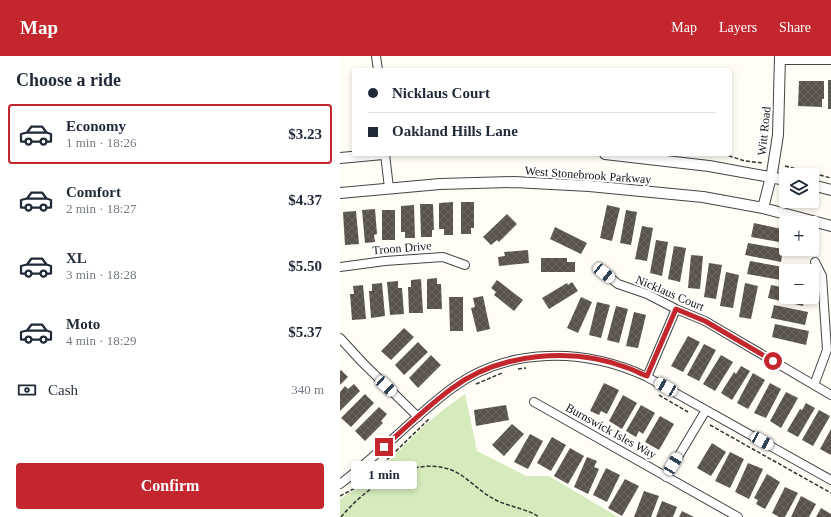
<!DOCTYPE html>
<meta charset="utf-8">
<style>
body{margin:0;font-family:"Times New Roman",serif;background:#f6f6f7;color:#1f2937;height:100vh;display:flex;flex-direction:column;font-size:15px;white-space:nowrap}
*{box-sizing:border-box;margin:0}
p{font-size:13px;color:#747a83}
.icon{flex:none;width:22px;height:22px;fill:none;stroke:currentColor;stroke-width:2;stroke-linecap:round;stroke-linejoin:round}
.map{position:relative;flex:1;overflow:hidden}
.panel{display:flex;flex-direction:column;background:#fff;width:340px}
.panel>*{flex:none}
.banner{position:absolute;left:12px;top:12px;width:380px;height:88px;border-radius:4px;box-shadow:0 2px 6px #0003;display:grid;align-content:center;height:88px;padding:0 16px;background:#fff}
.tools{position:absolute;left:439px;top:112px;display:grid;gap:8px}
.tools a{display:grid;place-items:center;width:40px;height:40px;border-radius:4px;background:#fff;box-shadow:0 2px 6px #0003;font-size:20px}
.end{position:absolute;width:18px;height:18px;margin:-9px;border:5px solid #c4262e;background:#fff;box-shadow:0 0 0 2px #fff}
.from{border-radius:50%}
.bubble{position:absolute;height:28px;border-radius:4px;background:#fff;box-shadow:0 2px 6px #0003;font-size:13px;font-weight:600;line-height:28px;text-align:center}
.car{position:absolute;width:12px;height:24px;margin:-12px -6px;border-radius:5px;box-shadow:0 0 3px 1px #0007;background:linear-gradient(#fff 24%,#345 0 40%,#fff 0 76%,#345 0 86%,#fff 0)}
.banner b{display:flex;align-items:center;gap:14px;height:38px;font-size:15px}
.banner b+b{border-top:1px solid #e0e1e3}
.banner i{width:10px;height:10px;background:#1f2937}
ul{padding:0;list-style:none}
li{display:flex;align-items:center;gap:12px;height:60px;margin:0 8px 6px;padding:0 8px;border:2px solid transparent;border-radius:4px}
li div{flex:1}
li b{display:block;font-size:15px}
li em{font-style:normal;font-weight:600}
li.active{border-color:#c4262e}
li>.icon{width:36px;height:36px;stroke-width:1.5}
h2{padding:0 16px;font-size:18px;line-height:48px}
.pay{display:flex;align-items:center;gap:10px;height:44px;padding:0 16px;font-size:15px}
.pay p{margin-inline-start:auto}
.cta{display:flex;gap:8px;margin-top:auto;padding:8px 16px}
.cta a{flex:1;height:46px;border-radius:4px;background:#c4262e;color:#fff;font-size:16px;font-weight:600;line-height:46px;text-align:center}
header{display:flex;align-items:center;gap:24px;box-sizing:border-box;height:56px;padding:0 20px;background:#c4262e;color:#fff}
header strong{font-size:19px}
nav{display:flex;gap:22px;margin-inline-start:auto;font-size:14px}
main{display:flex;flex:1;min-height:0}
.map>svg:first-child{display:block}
.grass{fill:#d5ebbd}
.building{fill:url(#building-cross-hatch)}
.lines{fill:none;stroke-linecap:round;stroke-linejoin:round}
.minor-casing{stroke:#444;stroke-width:10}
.tertiary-casing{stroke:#444;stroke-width:12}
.path{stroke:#333;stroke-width:1.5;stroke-dasharray:4 2;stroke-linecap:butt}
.minor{stroke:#fff;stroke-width:8}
.tertiary{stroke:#fff;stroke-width:10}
.route{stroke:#c4262e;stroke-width:5}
.labels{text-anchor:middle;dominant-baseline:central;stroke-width:4;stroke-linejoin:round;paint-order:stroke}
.street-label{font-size:12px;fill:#111;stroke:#fff}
</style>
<header>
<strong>Map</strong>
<nav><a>Map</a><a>Layers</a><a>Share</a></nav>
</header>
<main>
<section class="panel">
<h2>Choose a ride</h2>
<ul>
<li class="active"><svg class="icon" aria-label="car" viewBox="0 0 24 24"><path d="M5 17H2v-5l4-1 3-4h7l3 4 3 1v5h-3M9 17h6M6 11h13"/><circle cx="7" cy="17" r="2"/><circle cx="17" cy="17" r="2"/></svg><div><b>Economy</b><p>1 min · 18:26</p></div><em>$3.23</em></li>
<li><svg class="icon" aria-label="car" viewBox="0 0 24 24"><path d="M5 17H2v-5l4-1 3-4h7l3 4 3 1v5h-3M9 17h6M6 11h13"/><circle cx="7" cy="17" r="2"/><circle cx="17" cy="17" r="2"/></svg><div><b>Comfort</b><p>2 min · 18:27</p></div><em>$4.37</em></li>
<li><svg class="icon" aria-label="car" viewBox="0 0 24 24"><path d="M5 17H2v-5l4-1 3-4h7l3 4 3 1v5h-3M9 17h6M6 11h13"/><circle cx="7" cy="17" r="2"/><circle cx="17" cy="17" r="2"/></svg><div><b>XL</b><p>3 min · 18:28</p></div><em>$5.50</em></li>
<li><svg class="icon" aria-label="car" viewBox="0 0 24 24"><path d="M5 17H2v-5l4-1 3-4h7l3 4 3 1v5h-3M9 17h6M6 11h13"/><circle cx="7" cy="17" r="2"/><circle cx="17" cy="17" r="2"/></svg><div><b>Moto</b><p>4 min · 18:29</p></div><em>$5.37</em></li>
</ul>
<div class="pay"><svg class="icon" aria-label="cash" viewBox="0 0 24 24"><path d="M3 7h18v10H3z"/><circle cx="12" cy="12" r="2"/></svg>Cash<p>340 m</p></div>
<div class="cta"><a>Confirm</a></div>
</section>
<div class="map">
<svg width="491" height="461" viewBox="0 0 491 461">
<defs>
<pattern id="building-cross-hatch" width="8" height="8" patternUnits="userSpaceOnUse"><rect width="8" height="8" fill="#5a524d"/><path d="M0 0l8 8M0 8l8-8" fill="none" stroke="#6d6662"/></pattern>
</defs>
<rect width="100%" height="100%" fill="#fffdf5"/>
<path class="grass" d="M125 338 137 395 186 420H209L278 461H0V443L27 426 85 369 103 354Z"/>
<path class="building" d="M488 24H491V53H488Z
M459 25H484V43H482V51L458 50Z
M113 146V179H104V173H99V147Z
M121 146H134V172H131V178H121Z
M80 148H93L94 174H92V181H81Z
M74 149 75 182H65V176H61V150Z
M267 149 280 152 272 185 260 182Z
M35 153 37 178 34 179 35 186 25 187 22 154Z
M42 154H55V184H42Z
M286 154 297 156 291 189 280 187Z
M16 155 19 188 5 189 3 156Z
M167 158 177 168 159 186 157 184 151 189 143 181Z
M414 167 446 174 445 187 411 181Z
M302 170 313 172 307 205 295 203Z
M215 171 247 187 241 198 210 183Z
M316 184 328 186 322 220 310 217Z
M408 187 443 193 441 206 405 199Z
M334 190 346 192 340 226 328 223Z
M188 194 189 207 159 210 158 201 165 200 164 196Z
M351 199 363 200 360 233 348 232Z
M201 202H227V206H235V216H201Z
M410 205 443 211 441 224 407 218Z
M369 207 382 209 376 243 364 241Z
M386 216 399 219 393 252 380 250Z
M97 222V228H101L102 253H87V223Z
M81 223 83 257H69L68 231H71V224Z
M157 224 183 244 174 255 154 239 156 236 151 232Z
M58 225V232H62L64 258 50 259 47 226Z
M232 226 238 235 209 253 202 242 227 227 228 229Z
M42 227 45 260 31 262 29 235H32V228Z
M405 227 418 230 411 263 399 261Z
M23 229 26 263 12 264 10 238H14L13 230Z
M431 229 446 232V241H465L463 250 428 242Z
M143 240 150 273 137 276 131 252 135 251 133 242Z
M109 241H123V275H110Z
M241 241 252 246 238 277 227 272Z
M257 246 270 249 261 282 249 279Z
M434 249 468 256 465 269 431 262Z
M276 250 288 253 279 287 267 284Z
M294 256 306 259 298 292 286 290Z
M435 268 469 275 466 289 432 281Z
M64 272 74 281 51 304 41 295Z
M348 280 360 286 343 316 331 310Z
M78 286 88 296 64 319 55 309Z
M364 288 376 294 359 325 347 319Z
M91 299 101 309 78 332 69 322Z
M381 299 393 306 375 335 363 328Z
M401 310 410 315 392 344 381 337 394 316 396 318Z
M1 314 8 321 0 329V315Z
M413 317 425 324 408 353 397 347Z
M264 327 279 334 267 358 261 355 259 359 250 355Z
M430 327 441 333 426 362 414 357Z
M14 328 20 335 0 355V336L5 330 8 333Z
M446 336 458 342 441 372 430 365Z
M25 338 34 347 11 371 1 362Z
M283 339 297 347 282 373 269 365Z
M466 347 475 352 458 381 447 375 460 353 462 354Z
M166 349 169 364 136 370 134 354Z
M301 349 315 357 303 378 299 375 296 381 286 375Z
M39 351 47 358 41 365 43 367 25 385 15 375Z
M479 354 490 360 473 390 462 384Z
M320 360 334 368 319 394 305 386Z
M172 368 184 378 164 400 152 389Z
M491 373V399L480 393Z
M190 378 203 385 188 413 174 406Z
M212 381 226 389 211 415 197 407Z
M372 387 386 396 371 420 357 412Z
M230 392 244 400 228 428 214 420Z
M390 396 404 403 390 432 375 425Z
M247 401 257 405 254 411 259 413 248 438 234 431Z
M408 407 423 413 409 443 395 436Z
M266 412 280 419 267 446 253 439Z
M427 418 440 426 425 453 416 448 418 444 414 442Z
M285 423 299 430 282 460 268 452Z
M445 431 458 437 445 461H439L432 457Z
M304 435 319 440 311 461H294Z
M461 440 476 448 469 461H451Z
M322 445 337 451 333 461H316Z
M481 452 491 458V461H476Z
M342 455 354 461H339Z"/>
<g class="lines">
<defs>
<path id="minor" d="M36 0 38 14
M440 4H491
M45 98 49 132
M0 211 45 205 103 201 125 209
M264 217 278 228 307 238 336 253 365 265 491 339
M0 282 22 306 78 361
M307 321 336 253
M474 329 487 294 482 220 475 206
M194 346 398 461
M326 421 366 354
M0 428C39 399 72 362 111 333 168 290 245 292 307 321L491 424"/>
<path id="tertiary" d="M265 98 369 110 446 124
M0 102 43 98
M472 129 491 134
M0 137 100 128 174 126 249 130 363 141 423 152 491 170
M423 152 432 117 438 79 440 0"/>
</defs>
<use href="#minor" class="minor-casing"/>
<use href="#tertiary" class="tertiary-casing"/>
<path class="path" d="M383 98 405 105 423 107
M445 110 491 122
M178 313 186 312
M136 328 162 317
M319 339 348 356
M370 369 491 437
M0 440 21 429 89 363
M1 461C27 430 73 398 114 415 127 421 140 436 154 443 168 451 186 452 199 461"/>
<use href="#minor" class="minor"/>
<use href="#tertiary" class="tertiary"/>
</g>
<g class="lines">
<path class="route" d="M44 391C66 371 87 351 111 333 159 297 232 290 288 312 294 314 301 318 307 320L336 253 365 265 433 305"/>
</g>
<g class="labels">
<g class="street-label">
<text transform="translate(424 75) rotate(-84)">Witt Road</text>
<text transform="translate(248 119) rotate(4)">West Stonebrook Parkway</text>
<text transform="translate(62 192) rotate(-5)">Troon Drive</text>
<text transform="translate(330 237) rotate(23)">Nicklaus Court</text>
<text transform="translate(271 375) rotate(29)">Burnswick Isles Way</text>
</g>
</g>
</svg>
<div class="tools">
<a><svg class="icon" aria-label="layers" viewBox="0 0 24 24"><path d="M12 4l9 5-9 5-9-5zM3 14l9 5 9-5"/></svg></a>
<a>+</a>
<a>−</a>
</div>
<i class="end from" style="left:433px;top:305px"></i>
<i class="end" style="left:44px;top:391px"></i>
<div class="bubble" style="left:11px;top:405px;width:66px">1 min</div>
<i class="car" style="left:264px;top:217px;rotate:129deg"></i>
<i class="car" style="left:46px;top:330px;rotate:133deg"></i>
<i class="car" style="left:326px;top:331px;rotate:300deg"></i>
<i class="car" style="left:422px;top:385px;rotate:119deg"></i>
<i class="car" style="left:333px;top:408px;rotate:31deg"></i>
<div class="banner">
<b><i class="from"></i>Nicklaus Court</b>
<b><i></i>Oakland Hills Lane</b>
</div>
</div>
</main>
